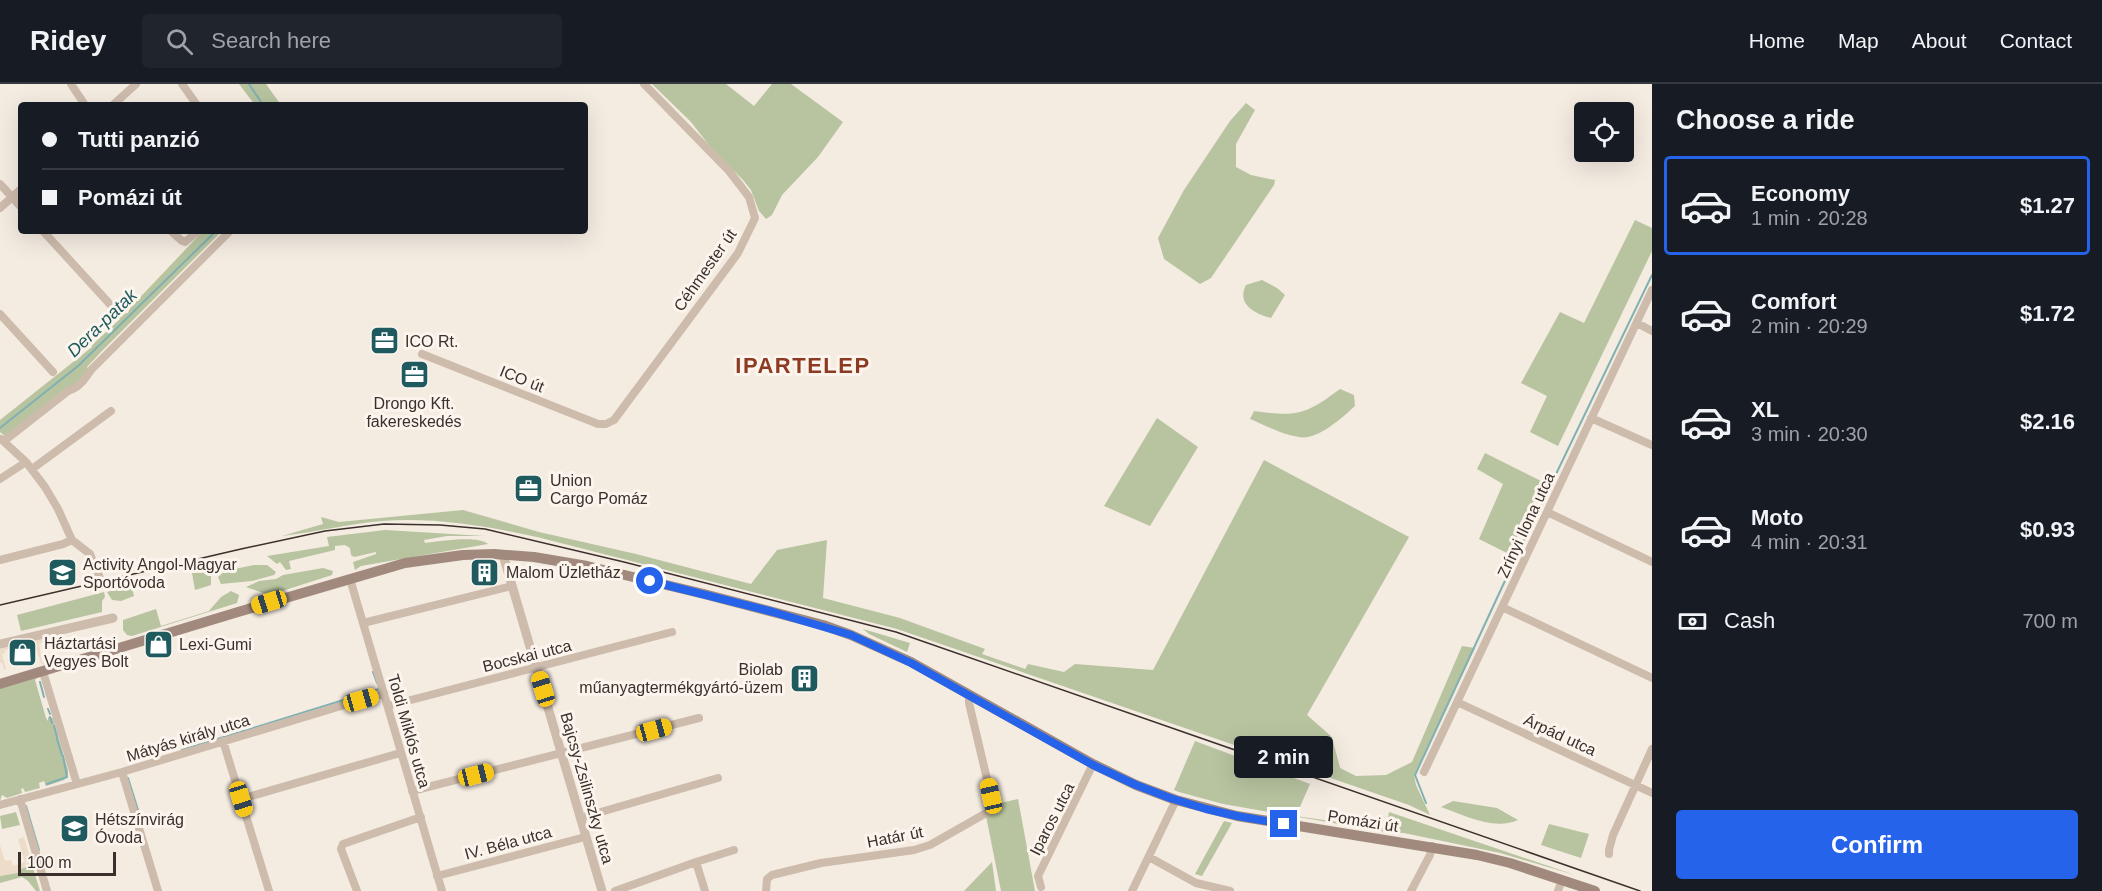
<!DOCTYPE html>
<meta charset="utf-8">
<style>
body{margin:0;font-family:Arial,sans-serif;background:#20242c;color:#f1f3f6;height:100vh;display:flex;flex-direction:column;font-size:22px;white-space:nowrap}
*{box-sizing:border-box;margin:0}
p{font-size:20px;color:#9ea1a6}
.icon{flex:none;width:33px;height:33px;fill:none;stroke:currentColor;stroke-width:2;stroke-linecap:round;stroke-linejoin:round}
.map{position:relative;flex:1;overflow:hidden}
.drawer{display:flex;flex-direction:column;background:#171b24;width:450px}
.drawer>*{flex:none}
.top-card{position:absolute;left:18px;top:18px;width:570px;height:132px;border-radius:6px;box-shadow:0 6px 24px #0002;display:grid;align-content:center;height:132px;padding:0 24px;background:#171b24}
.controls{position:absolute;left:1574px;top:18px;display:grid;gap:12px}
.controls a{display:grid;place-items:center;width:60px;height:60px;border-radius:6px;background:#171b24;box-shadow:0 6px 24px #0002;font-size:30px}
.scale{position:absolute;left:18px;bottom:15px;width:98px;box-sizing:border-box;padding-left:6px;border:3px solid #3b302b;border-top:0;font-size:16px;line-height:21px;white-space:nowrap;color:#3b302b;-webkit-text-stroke:4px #fbf5ee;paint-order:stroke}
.end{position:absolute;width:27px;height:27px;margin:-14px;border:8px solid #2563eb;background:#fff;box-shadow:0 0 0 3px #fff}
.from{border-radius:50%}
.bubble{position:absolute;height:42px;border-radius:6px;background:#171b24;box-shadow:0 6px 24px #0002;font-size:20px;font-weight:700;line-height:42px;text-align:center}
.car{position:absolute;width:18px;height:36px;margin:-18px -9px;border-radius:8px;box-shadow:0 0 4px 2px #0007;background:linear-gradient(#f5c518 24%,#345 0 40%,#f5c518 0 76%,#345 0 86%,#f5c518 0)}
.top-card b{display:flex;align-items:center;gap:21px;height:57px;font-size:22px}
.top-card b+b{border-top:2px solid #363941}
.top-card i{width:15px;height:15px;background:#f1f3f6}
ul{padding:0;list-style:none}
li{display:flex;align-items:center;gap:18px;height:99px;margin:0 12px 9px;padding:0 12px;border:3px solid transparent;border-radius:6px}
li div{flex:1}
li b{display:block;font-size:22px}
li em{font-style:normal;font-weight:700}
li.selected{border-color:#2563eb}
li>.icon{width:54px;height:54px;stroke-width:1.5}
h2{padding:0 24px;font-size:27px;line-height:72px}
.pay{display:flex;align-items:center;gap:15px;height:66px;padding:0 24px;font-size:22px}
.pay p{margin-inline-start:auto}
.button{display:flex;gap:12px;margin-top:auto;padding:12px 24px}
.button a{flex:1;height:69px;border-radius:6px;background:#2563eb;color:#fff;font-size:24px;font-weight:700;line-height:69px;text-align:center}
header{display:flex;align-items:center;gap:36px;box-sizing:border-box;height:84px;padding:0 30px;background:#171b24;border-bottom:2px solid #363941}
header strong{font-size:28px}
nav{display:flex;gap:33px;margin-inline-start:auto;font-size:21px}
.search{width:420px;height:54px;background:#20242c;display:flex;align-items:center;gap:15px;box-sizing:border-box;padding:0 21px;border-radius:6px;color:#9ea1a6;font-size:22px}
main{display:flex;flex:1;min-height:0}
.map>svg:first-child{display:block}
.green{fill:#b8c4a0}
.plaza{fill:#ecdcc8}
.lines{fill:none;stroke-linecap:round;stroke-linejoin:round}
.stream{stroke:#7fb0b2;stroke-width:2}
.minor{stroke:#cdbbac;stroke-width:8}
.tertiary{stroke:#cdbbac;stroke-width:9}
.secondary{stroke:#a18a7d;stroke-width:10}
.tram{stroke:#3b302b;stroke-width:1.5}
.route{stroke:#2563eb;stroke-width:8}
.labels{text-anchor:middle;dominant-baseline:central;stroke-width:6;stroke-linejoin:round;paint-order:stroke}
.street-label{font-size:16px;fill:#3b302b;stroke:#fbf5ee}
.poi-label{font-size:16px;fill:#3b302b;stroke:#fbf5ee;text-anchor:start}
.water-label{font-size:18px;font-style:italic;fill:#1f5a5e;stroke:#fbf5ee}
.district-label{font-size:22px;font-weight:bold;letter-spacing:1.5px;fill:#8c3b22;stroke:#fbf5ee}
</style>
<header>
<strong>Ridey</strong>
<div class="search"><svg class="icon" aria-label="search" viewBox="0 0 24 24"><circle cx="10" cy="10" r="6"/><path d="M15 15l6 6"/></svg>Search here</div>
<nav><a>Home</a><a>Map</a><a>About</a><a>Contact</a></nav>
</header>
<main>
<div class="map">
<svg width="1652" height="807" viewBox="0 0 1652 807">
<rect width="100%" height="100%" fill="#f4ebe1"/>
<path class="green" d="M239 0H266L281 21H255Z
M652 0H726L754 22 772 0H791L843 38 818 73 782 111 772 131 766 135 759 127 751 106 743 96 712 65 691 38Z
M1246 19 1255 26 1236 60V83L1251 91 1275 96 1274 101 1211 194 1200 200 1164 175 1158 154 1184 106 1230 37Z
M1635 136 1652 144V167L1558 362 1530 348 1547 312 1521 299 1560 228 1584 239Z
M203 147H222L102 267 87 283 89 287 83 294 6 353 0 348V336L92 263V261L120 235 118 233 126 229H128L130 224Z
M1262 196 1277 204 1285 211 1271 234C1255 230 1236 220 1246 201Z
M1340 305 1354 311 1355 322C1343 333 1317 357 1299 353 1282 351 1265 341 1250 335L1254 327C1297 333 1305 331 1340 305Z
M1157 334 1198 363 1150 442 1104 422Z
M1485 369 1543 398 1509 470 1479 455 1503 400 1477 385Z
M1264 376 1409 453 1307 631 1332 653 1340 684 1356 692 1386 691 1412 678 1462 562 1475 564 1414 691 1416 701 1430 731 1409 721 897 545 537 453C486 442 434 433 382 437 348 440 315 448 282 452L323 440 321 433 339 438 463 426 539 448 636 470 751 500 777 466 827 456 823 514 900 534 985 565 982 570 1025 585 1028 580 1064 588 1075 580 1153 586Z
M385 446 484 452H447L424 456 425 459C439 457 478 451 488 460L361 482 355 486 353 478 376 470V468L354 473 351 471 350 464 345 461 335 462V466L289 477 291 485 286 486 280 478 277 480 267 472 329 462 327 453Z
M254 481H267L276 488 274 491 252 497 221 500 218 493 225 487Z
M323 484 333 487 332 491 273 510H266L246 503 259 497 276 495 283 491Z
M201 486 205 490 211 492V501L195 506 192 489Z
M131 501 134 512 121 517 112 516 107 508Z
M231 507 239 511 237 519 132 552 127 551 123 546V536L156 525 161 542 209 527 221 513Z
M104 508 105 513 102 517V528L21 547 17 531Z
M863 545 910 559 907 568 869 550Z
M37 594 35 596 46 634 48 637V633L53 634 68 686V692L64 696 46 702 44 697 39 699 40 704 25 708 23 704 21 705 22 709 7 714 2 711 0 717V605Z
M1195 657 1310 700 1296 732 1386 745 1389 728 1575 791 1500 769 1404 749 1386 748 1281 730 1223 720 1179 708 1174 706Z
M1018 715 1035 807H1001L986 732 997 727 996 720Z
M1453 717 1497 724 1518 736C1494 747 1464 731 1441 723Z
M16 728 20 741 2 745 0 732Z
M1224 737 1232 739 1202 792 1195 790Z
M1549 740 1589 750 1581 774 1541 761Z
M992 778 996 807H964Z
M32 781 40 807H36L28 797 22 793 0 799V792Z"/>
<path class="plaza" d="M53 552V555L39 560 42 578H51L52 580 45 582 41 579 34 559 5 566V569L2 570 6 585 4 586 2 579H0V565Z
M24 753 32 781 20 785 18 789 0 792V761L5 777 11 776 13 782 25 778 18 755Z"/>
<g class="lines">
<path class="stream" d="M249 0 263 21
M0 344 78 282 216 147
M373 588 377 599
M40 598 44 613
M48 625 50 630
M50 633 52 639
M54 642 57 653
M57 655 62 671
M182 666 379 605
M128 694 138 726
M47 700 67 693 63 672
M1426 719 1415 691 1516 473 1652 191
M26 722 39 766
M1389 747 1391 743"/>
<path class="minor" d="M71 0 85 21
M182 0 197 21
M113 21 136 0
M0 100 21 123
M0 124 21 105
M43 147 118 229
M171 147 182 157 185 158 198 147
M0 230 53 288
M1637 239 1652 247
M422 270 598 340H606L614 336 738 169 755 134 749 113 729 87 644 0
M1591 334 1652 361
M1 355 26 378 45 403 58 425 72 456 90 470 100 494
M4 357 68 307C79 304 85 295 91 286L230 147
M32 385 111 327
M0 395 26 378
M1547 428 1652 478
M0 476 63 460 72 456
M350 495 442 807
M1502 523 1652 594
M363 539 512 502
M43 588 77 700
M1457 618 1652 709
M388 622 672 548
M223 657 269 807
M122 688 158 807
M1424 688 1652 206
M412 707 699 634
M20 715 47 807
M241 715 400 669
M0 721 122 688 384 609
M580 734 718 694
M1609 770V766L1613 751 1652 665
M1149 773 1196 799 1230 807
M696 778 705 807
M437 792 585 753
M1041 803 1038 792 1093 680
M357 807 341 765 343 760 421 733
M615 807 696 778 734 766
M766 807 767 795 772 791 821 779 914 766 930 761 988 728 991 720V712L969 619V611
M1132 807 1176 716
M1411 807 1430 771 1432 762
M1558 807 1562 796"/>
<path class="tertiary" d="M503 471 602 807
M0 560 113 534"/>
<path class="secondary" d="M0 600 238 528 405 479 463 471 494 470 534 473 587 482 704 510 823 541 851 551 911 578 1093 680 1136 701 1176 716 1237 732 1477 771 1510 779 1595 807"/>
<path class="tram" d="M0 521 241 465 325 447 384 440 440 441 485 445 624 478 896 548 1640 807"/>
</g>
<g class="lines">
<path class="route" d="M650 497 773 528 851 551 911 579 1093 681 1136 701 1170 714 1206 725 1237 732 1284 740"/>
</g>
<defs>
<symbol id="office-square" viewBox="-11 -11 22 22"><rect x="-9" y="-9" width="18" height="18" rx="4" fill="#1f5a5e" stroke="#fbf5ee"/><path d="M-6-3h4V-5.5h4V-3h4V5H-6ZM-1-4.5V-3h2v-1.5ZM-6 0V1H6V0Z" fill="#fff"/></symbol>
<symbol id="building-square" viewBox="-11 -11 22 22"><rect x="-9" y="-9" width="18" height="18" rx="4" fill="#1f5a5e" stroke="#fbf5ee"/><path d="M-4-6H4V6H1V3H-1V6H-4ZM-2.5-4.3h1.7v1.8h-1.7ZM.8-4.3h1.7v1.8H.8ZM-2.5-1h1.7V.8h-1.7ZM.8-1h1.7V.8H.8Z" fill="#fff"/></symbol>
<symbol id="school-square" viewBox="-11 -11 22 22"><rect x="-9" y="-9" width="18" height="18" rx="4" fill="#1f5a5e" stroke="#fbf5ee"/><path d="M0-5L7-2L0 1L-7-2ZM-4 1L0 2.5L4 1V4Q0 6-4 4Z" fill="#fff"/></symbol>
<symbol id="shop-square" viewBox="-11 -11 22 22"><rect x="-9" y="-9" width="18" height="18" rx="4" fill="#1f5a5e" stroke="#fbf5ee"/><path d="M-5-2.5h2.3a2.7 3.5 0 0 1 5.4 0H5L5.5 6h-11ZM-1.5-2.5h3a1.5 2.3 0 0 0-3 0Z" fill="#fff"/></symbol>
</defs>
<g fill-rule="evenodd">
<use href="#office-square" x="368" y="240" width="33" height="33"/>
<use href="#office-square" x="398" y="274" width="33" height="33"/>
<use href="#office-square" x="512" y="388" width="33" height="33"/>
<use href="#building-square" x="468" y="472" width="33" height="33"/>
<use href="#school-square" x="46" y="472" width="33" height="33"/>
<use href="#shop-square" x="142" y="544" width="33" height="33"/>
<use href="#shop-square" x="6" y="552" width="33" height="33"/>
<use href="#building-square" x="788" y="578" width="33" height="33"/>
<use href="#school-square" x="58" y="728" width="33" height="33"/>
</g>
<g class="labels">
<g class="street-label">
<text transform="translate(705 186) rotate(-55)">Céhmester út</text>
<text transform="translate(522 295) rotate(22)">ICO út</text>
<text transform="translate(1526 441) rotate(-65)">Zrínyi Ilona utca</text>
<text transform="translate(527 572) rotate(-14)">Bocskai utca</text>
<text transform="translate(409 647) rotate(74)">Toldi Miklós utca</text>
<text transform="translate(1560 651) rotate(25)">Árpád utca</text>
<text transform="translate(188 654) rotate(-17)">Mátyás király utca</text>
<text transform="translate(587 704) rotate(74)">Bajcsy-Zsilinszky utca</text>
<text transform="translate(1052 735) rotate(-63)">Iparos utca</text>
<text transform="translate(1363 737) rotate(9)">Pomázi út</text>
<text transform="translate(895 753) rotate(-11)">Határ út</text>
<text transform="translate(508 759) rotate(-15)">IV. Béla utca</text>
</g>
<g class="poi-label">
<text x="405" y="257">ICO Rt.</text>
<text x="414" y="319" text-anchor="middle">Drongo Kft.<tspan x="414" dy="18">fakereskedés</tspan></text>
<text x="550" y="396">Union<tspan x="550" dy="18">Cargo Pomáz</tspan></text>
<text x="83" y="480">Activity Angol-Magyar<tspan x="83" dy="18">Sportóvoda</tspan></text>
<text x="506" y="488">Malom Üzletház</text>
<text x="44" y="559">Háztartási<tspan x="44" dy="18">Vegyes Bolt</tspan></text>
<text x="179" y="560">Lexi-Gumi</text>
<text x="783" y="585" text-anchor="end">Biolab<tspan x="783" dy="18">műanyagtermékgyártó-üzem</tspan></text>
<text x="95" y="735">Hétszínvirág<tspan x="95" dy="18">Óvoda</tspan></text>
</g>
<g class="water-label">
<text transform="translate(102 239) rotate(-44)">Dera-patak</text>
</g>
<g class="district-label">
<text x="803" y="281">IPARTELEP</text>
</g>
</g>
</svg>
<div class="controls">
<a><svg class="icon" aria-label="locate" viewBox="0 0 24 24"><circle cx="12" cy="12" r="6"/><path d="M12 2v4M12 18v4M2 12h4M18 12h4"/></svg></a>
</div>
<div class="scale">100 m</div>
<i class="end from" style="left:650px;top:497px"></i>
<i class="end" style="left:1284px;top:740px"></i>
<div class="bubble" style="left:1234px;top:652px;width:99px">2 min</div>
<i class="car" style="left:269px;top:518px;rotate:253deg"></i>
<i class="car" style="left:543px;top:605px;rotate:343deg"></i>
<i class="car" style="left:361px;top:616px;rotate:74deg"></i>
<i class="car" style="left:654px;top:646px;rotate:75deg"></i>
<i class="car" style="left:476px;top:691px;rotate:76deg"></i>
<i class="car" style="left:991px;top:712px;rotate:347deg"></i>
<i class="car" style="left:241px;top:715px;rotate:163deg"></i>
<div class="top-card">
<b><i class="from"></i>Tutti panzió</b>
<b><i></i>Pomázi út</b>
</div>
</div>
<section class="drawer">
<h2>Choose a ride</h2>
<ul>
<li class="selected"><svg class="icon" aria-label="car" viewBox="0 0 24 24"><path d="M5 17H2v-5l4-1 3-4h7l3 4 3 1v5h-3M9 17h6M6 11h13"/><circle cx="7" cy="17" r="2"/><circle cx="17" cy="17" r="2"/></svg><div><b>Economy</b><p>1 min · 20:28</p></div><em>$1.27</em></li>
<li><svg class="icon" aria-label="car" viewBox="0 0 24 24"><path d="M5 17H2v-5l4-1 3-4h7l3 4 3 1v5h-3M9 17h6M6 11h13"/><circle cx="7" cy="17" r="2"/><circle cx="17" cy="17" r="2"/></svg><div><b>Comfort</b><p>2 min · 20:29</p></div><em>$1.72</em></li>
<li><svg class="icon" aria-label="car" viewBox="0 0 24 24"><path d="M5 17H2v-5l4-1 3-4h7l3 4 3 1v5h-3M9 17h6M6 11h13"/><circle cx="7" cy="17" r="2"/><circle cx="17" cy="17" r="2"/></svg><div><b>XL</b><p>3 min · 20:30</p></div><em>$2.16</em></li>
<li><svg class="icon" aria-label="car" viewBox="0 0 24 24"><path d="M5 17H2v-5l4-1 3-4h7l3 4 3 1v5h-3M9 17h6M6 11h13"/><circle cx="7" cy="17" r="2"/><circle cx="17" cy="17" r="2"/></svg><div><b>Moto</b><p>4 min · 20:31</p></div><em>$0.93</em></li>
</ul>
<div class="pay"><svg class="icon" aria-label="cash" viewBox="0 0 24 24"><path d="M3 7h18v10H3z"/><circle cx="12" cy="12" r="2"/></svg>Cash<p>700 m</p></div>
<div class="button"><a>Confirm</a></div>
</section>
</main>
